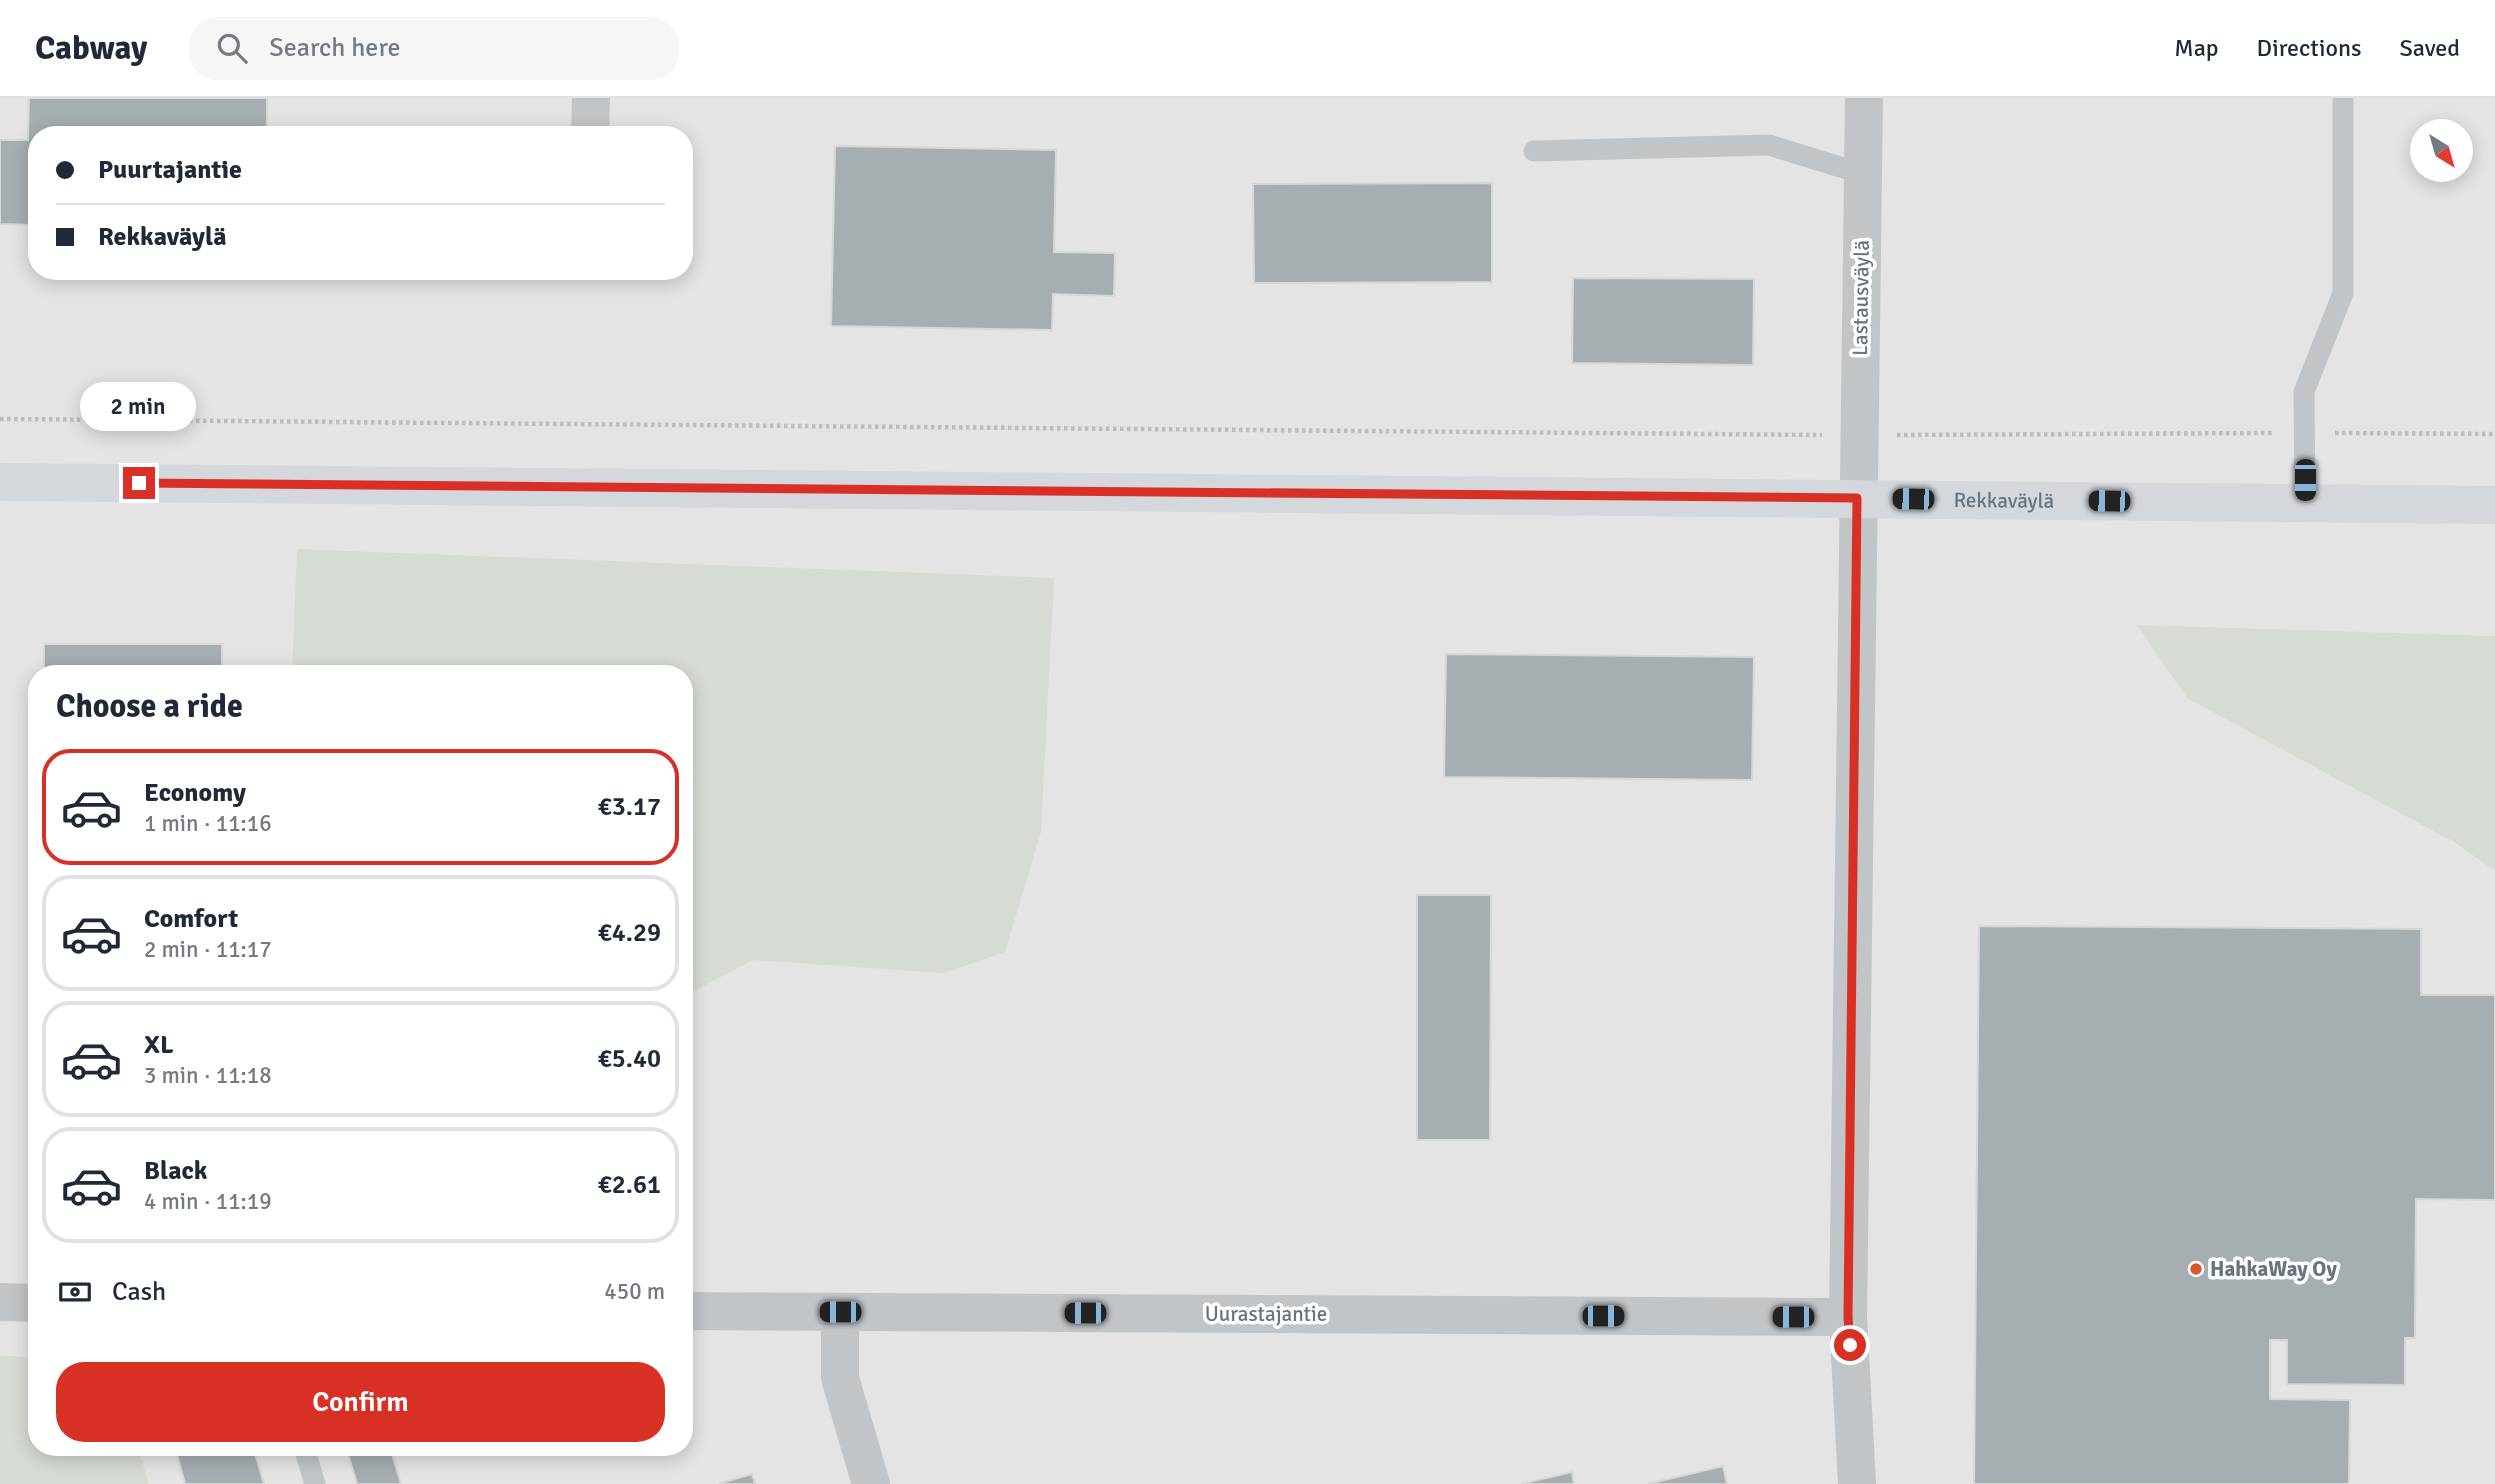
<!DOCTYPE html>
<meta charset="utf-8">
<style>
body{margin:0;font-family:Signika,sans-serif;background:#f6f6f7;color:#1f2937;height:100vh;display:flex;flex-direction:column;font-size:26px;white-space:nowrap}
*{box-sizing:border-box;margin:0}
p{font-size:23px;color:#747a83}
.icon{flex:none;width:38px;height:38px;fill:none;stroke:currentColor;stroke-width:2;stroke-linecap:round;stroke-linejoin:round}
.map{position:relative;flex:1;overflow:hidden}
.panel{position:absolute;left:28px;top:567px;width:665px;height:791px;display:flex;flex-direction:column;background:#fff;border-radius:28px;box-shadow:0 4px 18px #0003}
.panel>*{flex:none}
.top-card{position:absolute;left:28px;top:28px;width:665px;height:154px;border-radius:28px;box-shadow:0 4px 18px #0003;display:grid;align-content:center;height:154px;padding:0 28px;background:#fff}
.needle{width:46px;rotate:143deg}
.buttons{position:absolute;left:2410px;top:21px;display:grid;gap:14px}
.buttons a{display:grid;place-items:center;width:63px;height:63px;border-radius:50%;background:#fff;box-shadow:0 4px 18px #0003;font-size:35px}
.end{position:absolute;width:32px;height:32px;margin:-16px;border:9px solid #d93025;background:#fff;box-shadow:0 0 0 4px #fff}
.from{border-radius:50%}
.bubble{position:absolute;height:49px;border-radius:24px;background:#fff;box-shadow:0 4px 18px #0003;font-size:23px;font-weight:600;line-height:49px;text-align:center}
.car{position:absolute;width:21px;height:42px;margin:-21px -10px;border-radius:9px;box-shadow:0 0 5px 2px #0007;background:linear-gradient(#222 24%,#8ab4d8 0 40%,#222 0 76%,#8ab4d8 0 86%,#222 0)}
.top-card b{display:flex;align-items:center;gap:24px;height:66px;font-size:26px}
.top-card b+b{border-top:2px solid #e0e1e3}
.top-card i{width:18px;height:18px;background:#1f2937}
ul{padding:0;list-style:none}
li{display:flex;align-items:center;gap:21px;height:116px;margin:0 14px 10px;padding:0 14px;border:4px solid #e0e1e3;border-radius:28px}
li div{flex:1}
li b{display:block;font-size:26px}
li em{font-style:normal;font-weight:600}
li.current{border-color:#d93025}
li>.icon{width:63px;height:63px;stroke-width:1.5}
h2{padding:0 28px;font-size:32px;line-height:84px}
.pay{display:flex;align-items:center;gap:18px;height:77px;padding:0 28px;font-size:26px}
.pay p{margin-inline-start:auto}
.button{display:flex;gap:14px;margin-top:auto;padding:14px 28px}
.button a{flex:1;height:80px;border-radius:28px;background:#d93025;color:#fff;font-size:28px;font-weight:600;line-height:80px;text-align:center}
header{display:flex;align-items:center;gap:42px;box-sizing:border-box;height:98px;padding:0 35px;background:#fff;border-bottom:2px solid #e0e1e3}
header strong{font-size:33px}
nav{display:flex;gap:38px;margin-inline-start:auto;font-size:24px}
.search{width:490px;height:63px;background:#f6f6f7;display:flex;align-items:center;gap:18px;box-sizing:border-box;padding:0 24px;border-radius:28px;color:#747a83;font-size:26px}
.map>svg:first-child{display:block}
.built{fill:#e3e4e3;fill-rule:evenodd}
.green{fill:#d6dcd3}
.building{fill:#a6aeb2;stroke:#d7d7d5;stroke-width:2}
.lines{fill:none;stroke-linecap:round;stroke-linejoin:round}
.path{stroke:#bbbdbf;stroke-width:4.5;stroke-dasharray:3.5 3.5;stroke-linecap:butt}
.lane{stroke:#c1c5c8;stroke-width:21}
.street{stroke:#c1c5c8;stroke-width:38}
.secondary{stroke:#d4d8dc;stroke-width:38}
.route{stroke:#d93025;stroke-width:9}
.poi-dot{fill:#d65831;stroke:#fff;stroke-width:2.5}
.labels{text-anchor:middle;dominant-baseline:central;stroke-width:7;stroke-linejoin:round;paint-order:stroke}
.street-label{font-size:21px;fill:#667581;stroke:#fff}
.poi-label{font-size:21px;font-weight:bold;fill:#667581;stroke:#fff;text-anchor:start}
</style>
<header>
<strong>Cabway</strong>
<div class="search"><svg class="icon" aria-label="search" viewBox="0 0 24 24"><circle cx="10" cy="10" r="6"/><path d="M15 15l6 6"/></svg>Search here</div>
<nav><a>Map</a><a>Directions</a><a>Saved</a></nav>
</header>
<div class="map">
<svg width="2495" height="1386" viewBox="0 0 2495 1386">
<rect width="100%" height="100%" fill="#f5f5f2"/>
<path class="built" d="M0 0H2495V538L2138 528 2495 773V1386H149L138 1349H684V576H37V1260L0 1257ZM2422 33H2460V72H2422ZM37 37H684V173H37Z"/>
<path class="green" d="M297 451 1054 480 1041 734 1005 854 944 875 753 862 684 898V576H292Z
M2137 527 2495 538V773L2452 743 2187 600Z
M0 1257 37 1260V1349H138L149 1386H0Z"/>
<path class="building" d="M29 0H267V37H37V127L0 126V42H28Z
M835 48 1056 52 1054 154 1115 155 1114 198 1053 196 1052 232 831 228Z
M1492 85V184L1254 185 1253 86Z
M1573 180 1754 181 1753 267 1572 265Z
M44 546H222V576H44Z
M1446 556 1754 559 1752 682 1444 679Z
M1417 797H1491L1490 1042H1417Z
M1979 828 2421 831V897H2495V1102L2416 1101 2415 1240H2405V1287L2287 1286V1242H2270V1301L2350 1302 2349 1386H1974Z
M175 1349H253L264 1386H185Z
M346 1349H390L401 1386H357Z
M1723 1368 1727 1386H1648Z
M1572 1374 1574 1386H1521Z
M752 1376 755 1386H718Z"/>
<g class="lines">
<path class="path" d="M0 321 1822 337
M2335 335 2495 336
M1897 337 2274 335"/>
<path class="lane" d="M1534 53 1769 47 1863 76
M2305 405 2304 294 2343 195V0
M304 1349 315 1386"/>
<path class="street" d="M590 37 591 0
M0 1204 37 1205
M684 1213 1848 1219
M840 1214V1280L871 1386
M1857 1386 1848 1219 1864 0"/>
<path class="secondary" id="s1" d="M0 384 2495 407"/>
</g>
<g class="lines">
<path class="route" d="M139 385 1857 400 1848 1219 1850 1247"/>
</g>
<circle class="poi-dot" cx="2196" cy="1171" r="7"/>
<g class="labels">
<g class="street-label">
<text transform="translate(1861 200) rotate(-89)">Lastausväylä</text>
<text stroke="none"><textPath href="#s1" startOffset="2004">Rekkaväylä</textPath></text>
<text x="1266" y="1216">Uurastajantie</text>
</g>
<g class="poi-label">
<text x="2210" y="1171">HahkaWay Oy</text>
</g>
</g>
</svg>
<div class="buttons">
<a><svg class="needle" viewBox="-14 -14 28 28"><path d="M0-13l5 13h-10z" fill="#e53935"/><path d="M0 13l5-13h-10z" fill="#747a83"/></svg></a>
</div>
<i class="end from" style="left:1850px;top:1247px"></i>
<i class="end" style="left:139px;top:385px"></i>
<div class="bubble" style="left:80px;top:284px;width:116px">2 min</div>
<i class="car" style="left:2305px;top:382px;rotate:180deg"></i>
<i class="car" style="left:1913px;top:401px;rotate:271deg"></i>
<i class="car" style="left:2109px;top:403px;rotate:271deg"></i>
<i class="car" style="left:840px;top:1214px;rotate:270deg"></i>
<i class="car" style="left:1085px;top:1215px;rotate:270deg"></i>
<i class="car" style="left:1603px;top:1218px;rotate:90deg"></i>
<i class="car" style="left:1793px;top:1219px;rotate:270deg"></i>
<div class="top-card">
<b><i class="from"></i>Puurtajantie</b>
<b><i></i>Rekkaväylä</b>
</div>
<section class="panel">
<h2>Choose a ride</h2>
<ul>
<li class="current"><svg class="icon" aria-label="car" viewBox="0 0 24 24"><path d="M5 17H2v-5l4-1 3-4h7l3 4 3 1v5h-3M9 17h6M6 11h13"/><circle cx="7" cy="17" r="2"/><circle cx="17" cy="17" r="2"/></svg><div><b>Economy</b><p>1 min · 11:16</p></div><em>€3.17</em></li>
<li><svg class="icon" aria-label="car" viewBox="0 0 24 24"><path d="M5 17H2v-5l4-1 3-4h7l3 4 3 1v5h-3M9 17h6M6 11h13"/><circle cx="7" cy="17" r="2"/><circle cx="17" cy="17" r="2"/></svg><div><b>Comfort</b><p>2 min · 11:17</p></div><em>€4.29</em></li>
<li><svg class="icon" aria-label="car" viewBox="0 0 24 24"><path d="M5 17H2v-5l4-1 3-4h7l3 4 3 1v5h-3M9 17h6M6 11h13"/><circle cx="7" cy="17" r="2"/><circle cx="17" cy="17" r="2"/></svg><div><b>XL</b><p>3 min · 11:18</p></div><em>€5.40</em></li>
<li><svg class="icon" aria-label="car" viewBox="0 0 24 24"><path d="M5 17H2v-5l4-1 3-4h7l3 4 3 1v5h-3M9 17h6M6 11h13"/><circle cx="7" cy="17" r="2"/><circle cx="17" cy="17" r="2"/></svg><div><b>Black</b><p>4 min · 11:19</p></div><em>€2.61</em></li>
</ul>
<div class="pay"><svg class="icon" aria-label="cash" viewBox="0 0 24 24"><path d="M3 7h18v10H3z"/><circle cx="12" cy="12" r="2"/></svg>Cash<p>450 m</p></div>
<div class="button"><a>Confirm</a></div>
</section>
</div>
